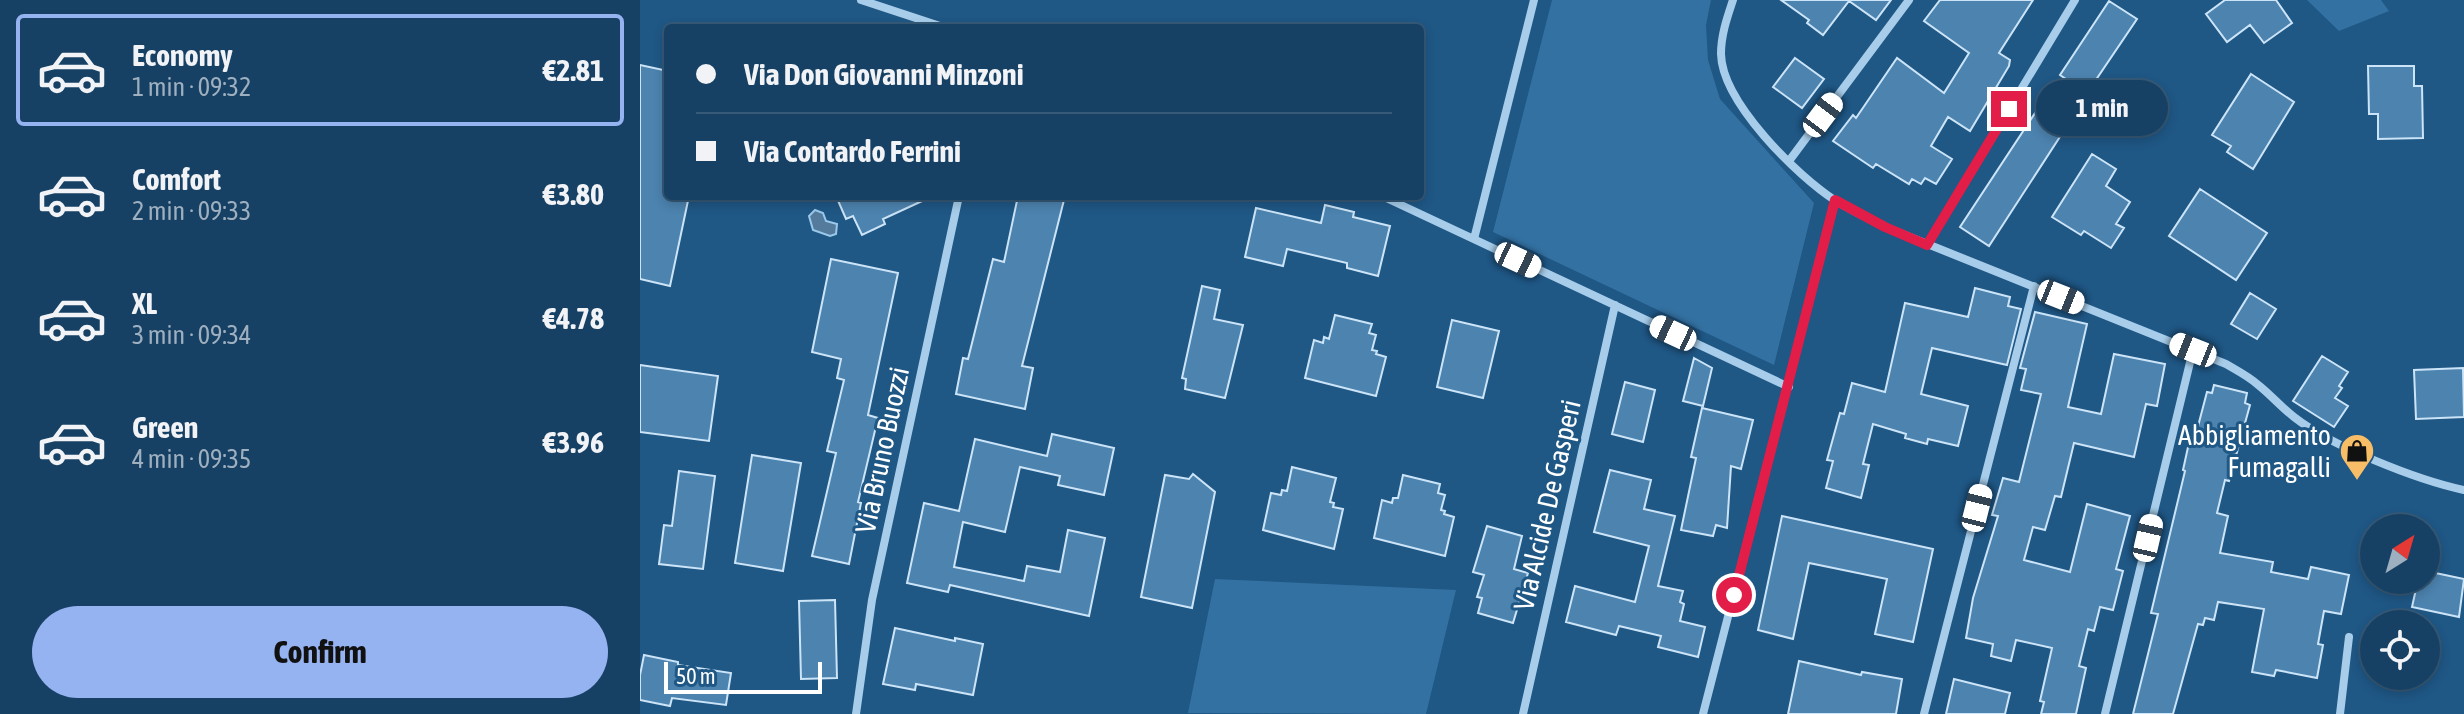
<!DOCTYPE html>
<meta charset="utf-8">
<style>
body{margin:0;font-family:"Asap Condensed",sans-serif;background:#20486a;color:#f1f3f6;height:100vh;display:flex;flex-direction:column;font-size:30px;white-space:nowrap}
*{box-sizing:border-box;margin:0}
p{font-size:26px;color:#9eafbf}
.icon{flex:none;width:44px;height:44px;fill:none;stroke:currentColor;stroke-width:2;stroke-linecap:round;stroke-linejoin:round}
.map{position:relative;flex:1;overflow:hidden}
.side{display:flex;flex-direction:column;background:#174164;width:640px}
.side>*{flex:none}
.guide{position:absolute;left:24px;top:24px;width:760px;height:176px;border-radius:8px;box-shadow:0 4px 12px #0003,0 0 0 2px #365a78;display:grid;align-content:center;height:176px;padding:0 32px;background:#174164}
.needle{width:52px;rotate:37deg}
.controls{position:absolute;left:1720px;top:514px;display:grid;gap:16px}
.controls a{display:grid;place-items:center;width:80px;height:80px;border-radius:50%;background:#174164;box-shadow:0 4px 12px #0003,0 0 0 2px #365a78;font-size:40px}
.scale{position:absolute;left:24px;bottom:20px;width:158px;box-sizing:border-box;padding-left:8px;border:4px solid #fff;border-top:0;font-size:22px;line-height:28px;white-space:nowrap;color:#fff;-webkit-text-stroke:6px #1f5785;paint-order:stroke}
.end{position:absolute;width:36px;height:36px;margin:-18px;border:10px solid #e11d48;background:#fff;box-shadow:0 0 0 4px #fff}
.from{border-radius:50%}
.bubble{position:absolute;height:56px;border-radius:28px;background:#174164;box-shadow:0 4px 12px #0003,0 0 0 2px #365a78;font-size:26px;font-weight:700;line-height:56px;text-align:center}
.car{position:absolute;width:24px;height:48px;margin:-24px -12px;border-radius:10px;box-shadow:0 0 6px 2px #0007;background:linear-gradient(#fff 24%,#345 0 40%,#fff 0 76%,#345 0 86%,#fff 0)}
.guide b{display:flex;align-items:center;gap:28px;height:76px;font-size:30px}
.guide b+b{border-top:2px solid #365a78}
.guide i{width:20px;height:20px;background:#f1f3f6}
ul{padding:14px 0 0;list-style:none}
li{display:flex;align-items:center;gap:24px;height:112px;margin:0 16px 12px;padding:0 16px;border:4px solid transparent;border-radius:8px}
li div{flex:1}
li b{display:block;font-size:30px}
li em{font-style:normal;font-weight:700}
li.active{border-color:#95b2f1}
li>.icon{width:72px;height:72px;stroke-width:1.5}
.primary-button{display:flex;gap:16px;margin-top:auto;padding:16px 32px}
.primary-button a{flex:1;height:92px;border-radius:48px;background:#95b2f1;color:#111;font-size:32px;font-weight:700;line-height:92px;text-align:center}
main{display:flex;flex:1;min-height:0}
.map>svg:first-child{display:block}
.green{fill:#3371a2}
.water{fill:#547b9c;stroke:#9bc9eb;stroke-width:2}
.building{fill:#4c83af;stroke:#cce4f7;stroke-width:2}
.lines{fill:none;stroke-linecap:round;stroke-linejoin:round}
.minor{stroke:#a7cdea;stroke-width:8}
.route{stroke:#e11d48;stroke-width:10}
.labels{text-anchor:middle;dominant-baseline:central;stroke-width:6;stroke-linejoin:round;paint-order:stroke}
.poi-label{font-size:28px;fill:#fff;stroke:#1f5785;text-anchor:end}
.street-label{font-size:28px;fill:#fff;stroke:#1f5785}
</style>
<main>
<section class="side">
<ul>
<li class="active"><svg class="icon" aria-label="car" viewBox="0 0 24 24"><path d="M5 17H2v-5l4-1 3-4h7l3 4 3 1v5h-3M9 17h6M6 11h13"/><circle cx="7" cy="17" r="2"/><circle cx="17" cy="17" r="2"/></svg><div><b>Economy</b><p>1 min · 09:32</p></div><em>€2.81</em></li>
<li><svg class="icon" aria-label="car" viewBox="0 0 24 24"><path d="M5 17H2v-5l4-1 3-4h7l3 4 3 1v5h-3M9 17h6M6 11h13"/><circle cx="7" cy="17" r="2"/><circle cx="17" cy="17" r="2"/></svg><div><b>Comfort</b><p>2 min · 09:33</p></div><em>€3.80</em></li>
<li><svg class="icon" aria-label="car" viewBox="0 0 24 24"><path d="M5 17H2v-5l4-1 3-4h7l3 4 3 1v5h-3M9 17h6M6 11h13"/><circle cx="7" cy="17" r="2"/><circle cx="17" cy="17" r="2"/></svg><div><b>XL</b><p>3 min · 09:34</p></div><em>€4.78</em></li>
<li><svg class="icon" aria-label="car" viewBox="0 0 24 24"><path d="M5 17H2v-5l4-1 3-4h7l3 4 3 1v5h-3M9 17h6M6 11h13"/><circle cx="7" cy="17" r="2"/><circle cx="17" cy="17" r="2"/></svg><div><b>Green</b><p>4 min · 09:35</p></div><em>€3.96</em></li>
</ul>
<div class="primary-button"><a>Confirm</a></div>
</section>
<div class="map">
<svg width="1824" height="714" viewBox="0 0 1824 714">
<rect width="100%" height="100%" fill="#1f5785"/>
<path class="green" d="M912 0H1071L1066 25 1068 60 1080 99 1174 203 1134 365 853 232Z
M1667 0H1741L1749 11 1699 31Z
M575 579 816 590 786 714 548 713Z"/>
<path class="water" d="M175 210 183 213 186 221 197 224 196 234 190 236 173 230 169 216Z"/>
<path class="building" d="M1141 0H1251L1236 20 1209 1 1183 35 1167 23 1169 20Z
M1300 0H1393L1359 53 1370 60 1369 66 1330 131 1308 117 1291 146 1312 159 1296 184 1285 178 1281 184 1272 179 1269 184 1236 164 1233 168 1193 141 1213 115 1216 118 1257 58 1304 93 1329 53 1284 21Z
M1585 0H1636L1652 23 1624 43 1610 25 1587 42 1566 14Z
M1469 1 1497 19 1447 93 1420 75Z
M1155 58 1184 79 1162 108 1133 87Z
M0 65 28 71V196H49L30 286 0 279Z
M1728 66H1774V86H1782L1783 138 1738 139V114H1729Z
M1611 74 1654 102 1613 169 1587 152 1591 146 1572 135Z
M1397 110 1425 129 1349 246 1320 227Z
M1452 154 1476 169 1466 186 1490 202 1476 224 1484 228 1471 248 1444 231 1441 235 1412 217Z
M1560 189 1627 233 1596 280 1529 236Z
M196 196H293L243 219 245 224 222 235 213 216 206 219Z
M378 196H425L382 366 393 368 385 409 316 394 323 358 328 359 353 259 364 262Z
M685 205 714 212 713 217 750 226 738 276 707 268V263L647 249 643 266 605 257 616 208 681 223Z
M191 259 258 273 228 415 238 418 218 502 221 503 209 564 172 556 196 453 187 451 204 380 197 378 201 359 172 352Z
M562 286 580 290 574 319 603 325 585 398 545 389 546 379 542 378Z
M1335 288 1370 297 1368 306 1381 309 1367 365 1292 348 1281 394 1328 406 1318 446 1288 439 1287 444 1265 438 1266 434 1233 424 1223 464 1229 465 1221 498 1186 488 1193 461 1187 460 1200 413 1204 414 1212 383 1245 392 1265 303 1328 317Z
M1610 293 1636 309 1617 339 1591 324Z
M1395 312 1447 324 1428 407 1461 414 1474 354 1525 364 1517 406 1506 404 1494 457 1434 443 1421 497 1415 496 1405 530 1393 527 1384 560 1430 572 1447 504 1490 516 1476 569 1483 571 1473 610 1460 607 1454 631 1448 629 1439 666 1446 668 1436 714H1401L1404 702 1400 701 1412 648 1376 640 1371 661 1351 656 1353 644 1326 638 1333 598 1358 516 1352 515 1363 478 1379 482 1401 394 1381 390 1386 369 1380 368Z
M695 315 732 324 729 333 736 335 732 350 737 351 736 354 746 357 736 396 665 378 674 340 683 343 684 337 689 339Z
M812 320 859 331 843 398 797 387Z
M1682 356 1708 372 1699 386 1702 388 1695 398 1708 406 1694 427 1653 401Z
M1054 358 1072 368 1063 406 1043 401Z
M0 365 78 376 69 441 0 432Z
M1823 368 1824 417 1776 419 1774 370Z
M985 382 1015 390 1003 442 972 434Z
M1574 385 1607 393 1605 403 1610 405 1589 481 1585 480 1577 513 1588 516 1580 553 1633 562 1631 572 1668 579 1671 567 1709 575 1701 614 1684 611 1678 644 1683 645 1677 678 1636 670 1634 676 1612 672 1624 609 1578 602 1574 620 1565 618 1563 625 1558 624 1533 714H1493L1518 614 1511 613 1545 471 1543 470 1552 429 1557 430 1567 392 1572 393Z
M1062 408 1113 420 1101 469 1091 466 1087 528 1076 525 1073 536 1041 530 1056 458 1051 457Z
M412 434 474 448 464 495 418 485 420 476 380 467 365 532 323 522 314 567 384 581 387 566 420 572 428 530 465 538 449 616 310 585 308 592 267 583 284 503 319 511 335 439 407 456Z
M112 455 161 463 143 571 95 563Z
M652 467 696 478 690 502 694 503 693 507 703 509 694 549 623 530 631 493 641 495 642 490 647 491Z
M970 470 1011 480 1004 509 1035 516 1018 586 1043 591 1040 602 1044 604 1040 621 1065 627 1058 657 1018 647 1021 636 979 626 976 635 926 622 935 586 995 602 1009 546 954 532Z
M39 471 75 476 63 569 19 564 24 525 32 526Z
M553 474 575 492 552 608 501 597 525 475 549 479Z
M763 475 800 484 798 493 805 495 801 510 805 511 804 514 814 517 805 556 734 538 742 500 752 503 753 498H758Z
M1142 516 1293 549 1273 642 1235 634 1247 579 1169 563 1153 639 1118 630Z
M847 526 882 536 874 569 888 573 873 623 838 613 842 598 837 597 844 575 833 572Z
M1786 571 1824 579 1819 617 1772 607 1778 580H1786Z
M195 600 197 678 161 679 159 601Z
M255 628 315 641V638L343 644 333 695 276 684 275 690 243 684Z
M4 655 38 662V665L91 673 86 705 32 698 30 706 0 700V675Z
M1159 661 1221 675 1222 672 1262 679 1256 714H1148Z
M1314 679 1370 693 1365 714H1306Z"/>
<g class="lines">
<path class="minor" d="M221 0 306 28
M1093 0C1087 18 1081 35 1081 54 1082 102 1157 176 1196 201 1212 211 1229 219 1245 227L1586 364C1596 370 1608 376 1617 384 1630 394 1641 407 1654 417 1691 446 1777 480 1824 490
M1149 161 1269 0
M742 196 1149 387
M834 239 894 0
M1287 245 1435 0
M216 714 232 600 319 196
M883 714 975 305
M1063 714 1195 200
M1284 714 1394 286
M1465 714 1553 350
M1700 714 1709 637"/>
</g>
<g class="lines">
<path class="route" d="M1094 595 1195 200 1245 227 1287 245 1369 109"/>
</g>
<defs>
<symbol id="shop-pin" viewBox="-11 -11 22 30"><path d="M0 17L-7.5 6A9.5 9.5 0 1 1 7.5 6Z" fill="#f8be67" stroke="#1f5785"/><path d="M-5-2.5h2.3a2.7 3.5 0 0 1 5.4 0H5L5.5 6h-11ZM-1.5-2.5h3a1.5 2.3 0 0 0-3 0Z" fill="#111"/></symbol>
</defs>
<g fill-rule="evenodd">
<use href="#shop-pin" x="1697" y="431" width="40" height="54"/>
</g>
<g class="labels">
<g class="poi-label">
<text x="1691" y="435">Abbigliamento<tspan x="1691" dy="32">Fumagalli</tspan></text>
</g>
<g class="street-label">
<text transform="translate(242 450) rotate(-78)">Via Bruno Buozzi</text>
<text transform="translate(907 505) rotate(-77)">Via Alcide De Gasperi</text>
</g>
</g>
</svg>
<div class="controls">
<a><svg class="needle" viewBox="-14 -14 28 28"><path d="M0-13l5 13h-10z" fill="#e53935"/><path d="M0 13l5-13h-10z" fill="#9eafbf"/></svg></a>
<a><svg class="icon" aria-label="locate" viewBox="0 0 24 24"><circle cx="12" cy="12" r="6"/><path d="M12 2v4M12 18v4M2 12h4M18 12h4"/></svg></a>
</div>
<div class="scale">50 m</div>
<i class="end from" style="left:1094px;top:595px"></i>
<i class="end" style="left:1369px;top:109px"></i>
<div class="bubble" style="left:1396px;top:80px;width:132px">1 min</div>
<i class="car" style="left:1183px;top:115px;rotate:37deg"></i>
<i class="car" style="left:878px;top:260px;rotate:115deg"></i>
<i class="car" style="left:1421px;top:297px;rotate:112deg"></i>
<i class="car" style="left:1033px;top:333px;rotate:295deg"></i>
<i class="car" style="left:1553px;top:350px;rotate:292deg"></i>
<i class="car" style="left:1337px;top:508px;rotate:14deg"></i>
<i class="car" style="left:1508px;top:538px;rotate:13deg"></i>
<div class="guide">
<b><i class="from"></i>Via Don Giovanni Minzoni</b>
<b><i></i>Via Contardo Ferrini</b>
</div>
</div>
</main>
